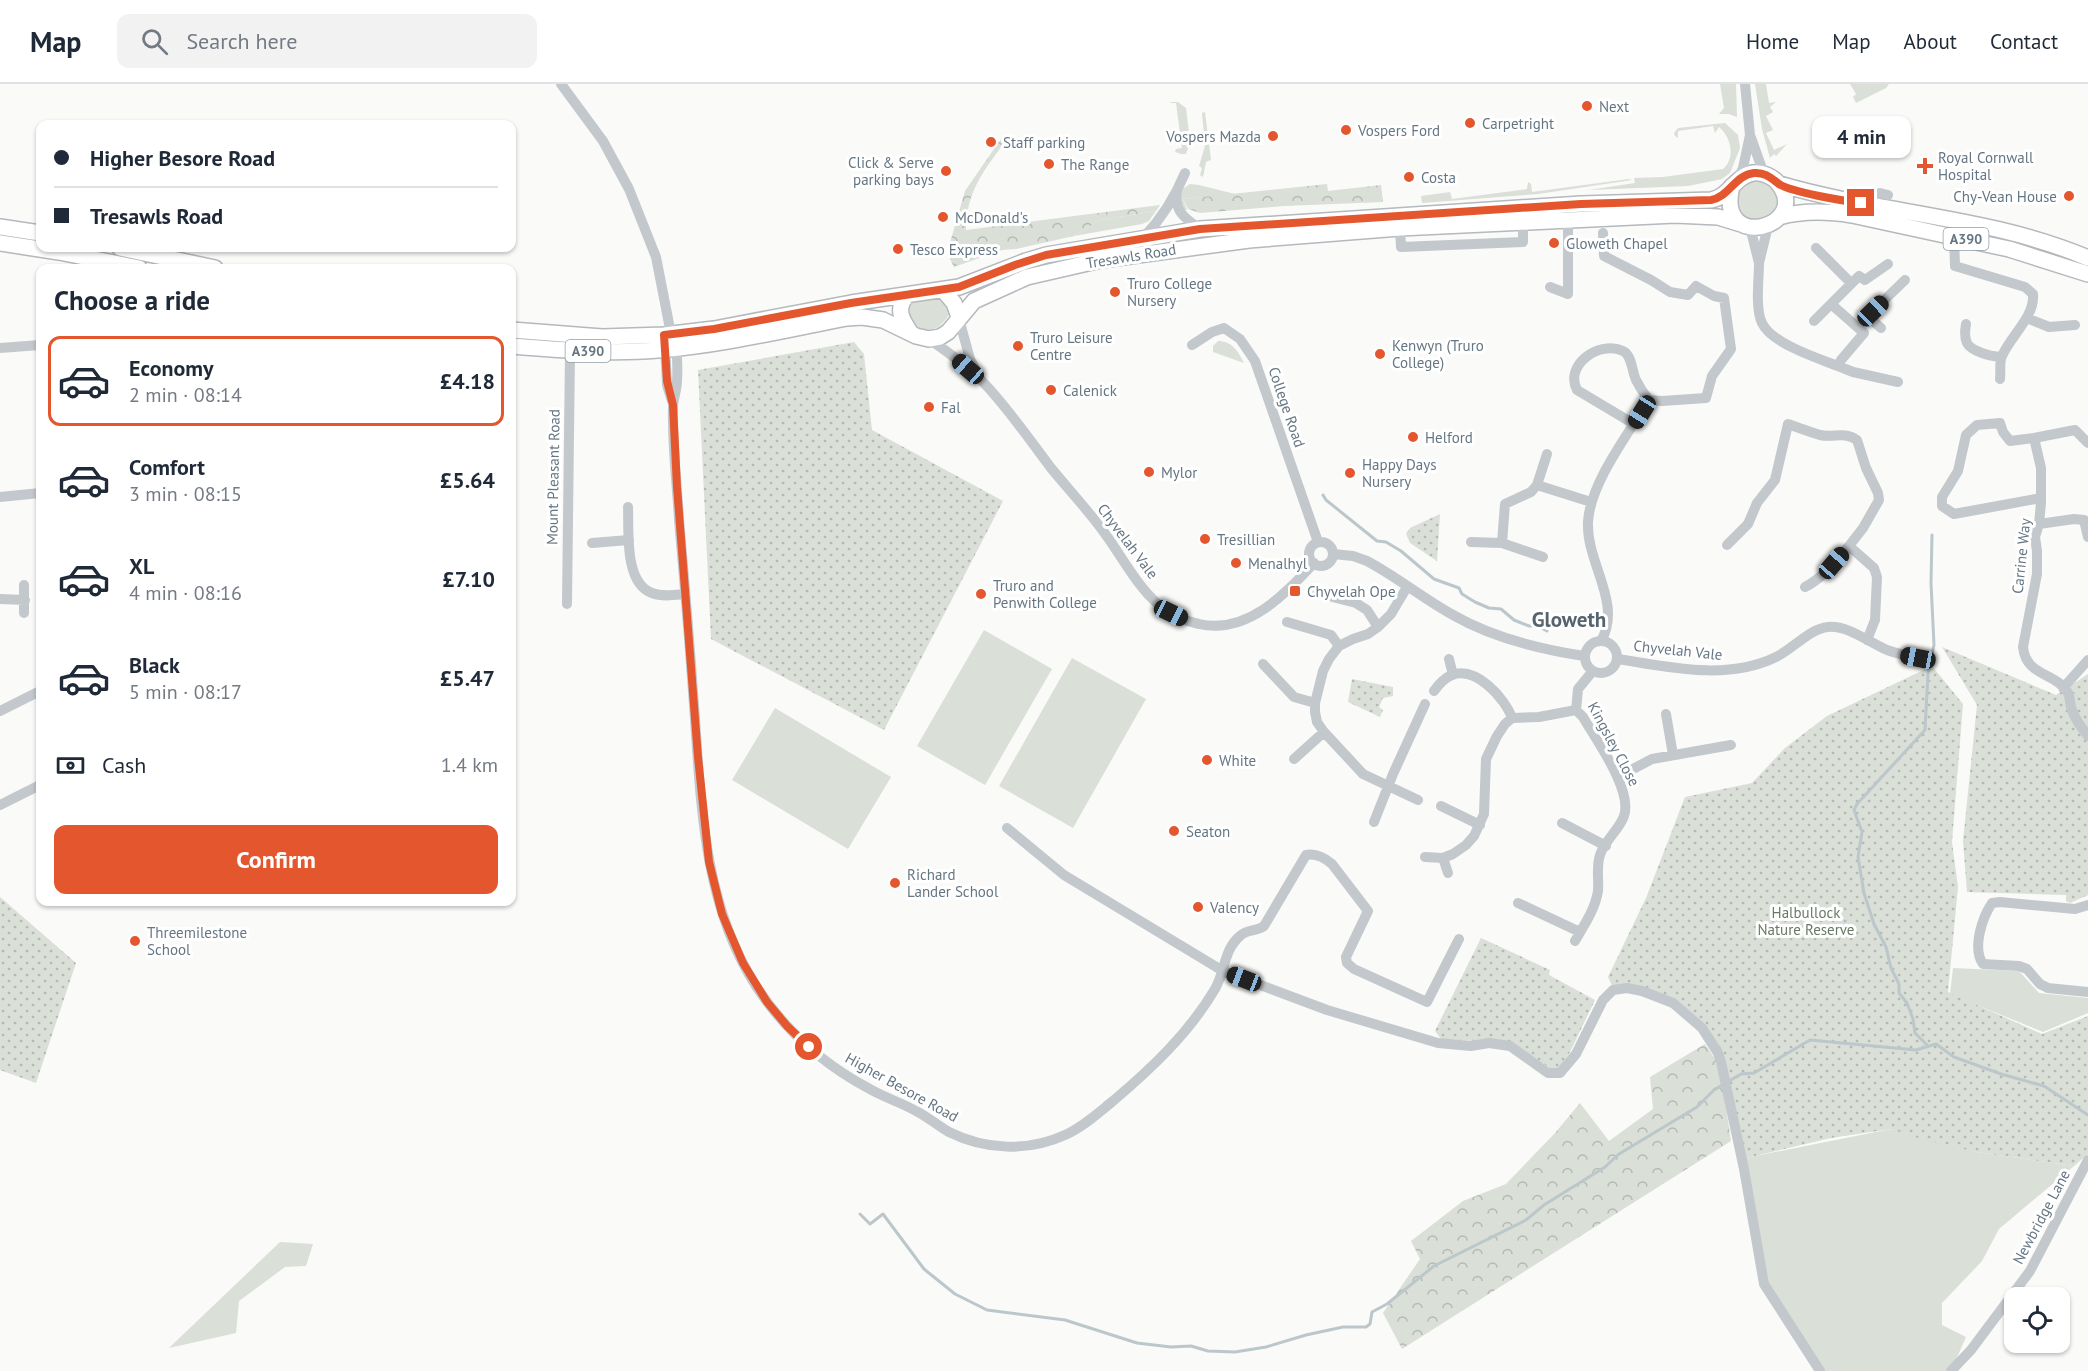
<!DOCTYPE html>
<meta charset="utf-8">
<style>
body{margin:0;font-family:"PT Sans",sans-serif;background:#f2f2f3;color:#1f2937;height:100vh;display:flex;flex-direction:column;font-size:22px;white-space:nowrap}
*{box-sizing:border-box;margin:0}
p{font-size:20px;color:#747a83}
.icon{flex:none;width:33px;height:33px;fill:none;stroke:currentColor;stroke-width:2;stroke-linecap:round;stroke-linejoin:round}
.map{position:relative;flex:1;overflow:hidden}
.side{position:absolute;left:36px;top:180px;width:480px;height:642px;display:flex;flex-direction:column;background:#fff;border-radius:12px;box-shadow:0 2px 4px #0004}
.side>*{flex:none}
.hud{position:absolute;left:36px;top:36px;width:480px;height:132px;border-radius:12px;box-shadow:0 2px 4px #0004;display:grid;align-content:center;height:132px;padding:0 18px;background:#fff}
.controls{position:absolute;left:2004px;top:1203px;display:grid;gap:12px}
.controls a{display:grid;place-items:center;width:66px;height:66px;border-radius:12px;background:#fff;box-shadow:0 2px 4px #0004;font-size:30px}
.end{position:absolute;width:27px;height:27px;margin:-14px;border:8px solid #e4572e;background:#fff;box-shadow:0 0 0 3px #fff}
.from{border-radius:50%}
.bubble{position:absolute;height:42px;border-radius:12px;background:#fff;box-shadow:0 2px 4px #0004;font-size:20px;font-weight:700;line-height:42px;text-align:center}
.car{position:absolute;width:18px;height:36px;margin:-18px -9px;border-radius:8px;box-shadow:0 0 4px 2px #0007;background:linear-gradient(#222 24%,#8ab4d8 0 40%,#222 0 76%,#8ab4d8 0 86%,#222 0)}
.hud b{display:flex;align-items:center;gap:21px;height:57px;font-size:22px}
.hud b+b{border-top:2px solid #e0e1e3}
.hud i{width:15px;height:15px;background:#1f2937}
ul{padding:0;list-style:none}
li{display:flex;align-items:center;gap:18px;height:90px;margin:0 12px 9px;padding:0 6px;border:3px solid transparent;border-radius:12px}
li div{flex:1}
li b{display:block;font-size:22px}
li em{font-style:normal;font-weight:700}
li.on{border-color:#e4572e}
li>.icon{width:54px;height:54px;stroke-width:1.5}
h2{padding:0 18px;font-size:27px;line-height:72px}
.pay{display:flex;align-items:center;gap:15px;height:66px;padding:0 18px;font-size:22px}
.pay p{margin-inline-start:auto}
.cta{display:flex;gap:12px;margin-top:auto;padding:12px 18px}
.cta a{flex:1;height:69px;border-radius:12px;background:#e4572e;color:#fff;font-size:24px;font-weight:700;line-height:69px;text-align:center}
header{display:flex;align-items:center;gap:36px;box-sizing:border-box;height:84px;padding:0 30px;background:#fff;border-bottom:2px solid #e0e1e3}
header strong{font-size:28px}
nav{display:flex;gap:33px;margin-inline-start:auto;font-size:21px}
.search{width:420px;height:54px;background:#f2f2f3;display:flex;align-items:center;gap:15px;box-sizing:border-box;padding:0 21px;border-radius:12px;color:#747a83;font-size:22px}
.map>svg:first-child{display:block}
.green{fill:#dadfd7}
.forest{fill:url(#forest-crowns)}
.park{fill:url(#park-dots)}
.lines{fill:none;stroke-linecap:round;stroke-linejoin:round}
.stream{stroke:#bbc7cb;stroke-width:3}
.highway-casing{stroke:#b4b9bd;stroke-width:18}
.minor{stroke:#c3c8cc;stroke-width:10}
.highway{stroke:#fff;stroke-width:15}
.route{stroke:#e4572e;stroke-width:8}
.poi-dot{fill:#e4572e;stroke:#fff;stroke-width:2}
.labels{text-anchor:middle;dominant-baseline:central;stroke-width:6;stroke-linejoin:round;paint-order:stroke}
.shield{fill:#fff;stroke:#939fa8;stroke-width:1.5}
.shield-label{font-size:14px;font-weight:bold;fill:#657683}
.poi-label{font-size:15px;fill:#657683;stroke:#fff;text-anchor:start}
.street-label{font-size:15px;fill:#657683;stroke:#fff}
.park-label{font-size:15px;fill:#687a64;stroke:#fff}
.district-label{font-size:21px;font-weight:bold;fill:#57646e;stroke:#fff}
</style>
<header>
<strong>Map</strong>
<div class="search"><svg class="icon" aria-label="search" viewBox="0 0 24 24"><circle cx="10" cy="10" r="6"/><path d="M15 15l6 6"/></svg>Search here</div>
<nav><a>Home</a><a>Map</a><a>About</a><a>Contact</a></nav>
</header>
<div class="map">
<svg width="2088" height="1287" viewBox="0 0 2088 1287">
<defs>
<pattern id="forest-crowns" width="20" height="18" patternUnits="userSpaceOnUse" patternTransform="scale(1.5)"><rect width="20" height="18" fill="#dadfd7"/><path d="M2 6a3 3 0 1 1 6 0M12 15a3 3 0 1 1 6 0" fill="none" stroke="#b4b9b4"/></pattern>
<pattern id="park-dots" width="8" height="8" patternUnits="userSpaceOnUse" patternTransform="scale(1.5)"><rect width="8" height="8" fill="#dadfd7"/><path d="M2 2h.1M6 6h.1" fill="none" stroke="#b4b9b4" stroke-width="1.8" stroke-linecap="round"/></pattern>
</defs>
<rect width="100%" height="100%" fill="#fafaf8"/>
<path class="green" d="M1720 0H1736L1737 33 1729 30H1719L1724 24Z
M1755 0H1766L1769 19 1776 18 1770 23 1773 28 1766 32 1773 46 1766 49 1774 66 1787 60 1776 72 1774 70 1770 74 1762 45Z
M1850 0H1889L1886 4 1856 19 1853 13 1856 10Z
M1171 18H1178L1186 24 1190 59 1186 70H1181L1175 68 1176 65 1182 64 1176 19H1170Z
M1205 28 1211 76 1206 78 1203 93 1200 91 1202 84 1199 82 1205 62 1202 29Z
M1725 39 1738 51 1740 64 1730 89 1722 95 1688 102 1589 106 1635 99 1634 94 1663 93 1723 85C1736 74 1731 53 1719 43L1715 49 1713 42 1678 47V54L1675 52 1674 49 1678 44Z
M1629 95 1632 96 1538 110 1422 119 1421 112 1450 108 1452 115 1527 105 1528 98 1531 100 1532 108Z
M1737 116a20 20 0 1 1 40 0a20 20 0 1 1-40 0Z
M1190 100 1199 101 1235 110 1183 115 1187 126H1182L1180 120 1181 106Z
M1156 127 1149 137 1142 140 1074 152 1100 136Z
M930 214 945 217 949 231C942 242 929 253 916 244 911 240 908 232 905 226L911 218Z
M1218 257C1232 257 1238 267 1244 279L1213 268V262Z
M984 546 1052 585 985 701 917 662Z
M1072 574 1146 615 1073 744 999 702Z
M775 624 891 693 848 765 732 696Z
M1953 884 2019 887 2039 909 2088 914V929L2043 948 1950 910Z
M1891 1045 1977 1068 2074 1082 1999 1145 1982 1177 1942 1219V1241L1966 1253 1951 1287H1820L1764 1200 1745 1074Z
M280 1158 313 1160 306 1182 285 1183 239 1217 236 1249 169 1264Z"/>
<path class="forest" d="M1003 52 1007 55C985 85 966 107 966 146L1160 121 1156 127 1100 136 1074 152 1016 165 1002 166 954 183 947 169 965 107Z
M1327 100 1328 107 1381 101 1383 118 1284 122 1200 129 1188 125 1183 115Z
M1705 960 1716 976 1724 1010 1731 1057 1402 1265 1383 1229 1420 1175 1411 1157 1463 1117 1506 1100 1555 1049 1580 1019 1609 1057 1653 1025 1650 993Z"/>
<path class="park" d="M854 258 864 270 872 346 1003 417 884 646 711 555 698 286Z
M1440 430 1437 477 1410 459 1406 450 1410 444Z
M1942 563 2056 611 2088 590V811L2070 819 2066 817V811L1967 808 1963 757 1977 621Z
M1932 582 1963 620 1952 758 1958 803 1948 908 2042 950 2088 932V1070L2074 1082 1977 1068 1921 1055 1891 1045 1831 1054 1742 1075 1718 969 1673 919 1613 904 1608 893 1646 814 1685 713 1752 699 1785 664 1827 632Z
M1352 595 1393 603V612L1383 614 1379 623 1383 626 1380 633 1348 618Z
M0 813 76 879 36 999 0 986Z
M1481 854 1550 886 1549 891 1595 916 1570 968 1559 984H1550L1513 959 1441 955 1435 947Z"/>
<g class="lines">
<path class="stream" d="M1323 411 1326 416 1377 457 1386 458 1401 467 1434 495 1459 504 1462 510 1475 518 1489 524 1501 525 1514 536 1529 542H1537L1547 547
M1927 961 1915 949 1913 935 1907 919 1899 909V900L1891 884 1886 863 1874 840 1864 809 1858 773 1862 748 1854 726 1857 720 1925 646 1928 590 1934 561 1931 499 1932 451
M860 1130 870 1140 883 1130 924 1185 955 1210 987 1226 1065 1236 1137 1259 1171 1263 1191 1262 1208 1267 1235 1268 1266 1263 1306 1251 1343 1243H1366L1370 1240 1372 1228 1387 1220 1434 1182 1526 1136 1544 1121 1605 1083 1619 1070 1697 1023 1714 1006 1741 990 1754 989 1810 956 1916 966 1936 960 1954 973 2001 990 2044 1002 2088 1031"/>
<defs>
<path id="highway" d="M1779 100C1881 130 1989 132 2088 174
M1779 133C1804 126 1827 127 1852 131L2009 165 2088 190
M0 143 40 149
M0 159 59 168 139 184
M120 164 215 184
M943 206 954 219 959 233
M907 211C895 225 902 236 911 249
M512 246 602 253 664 251 714 245 851 219 959 203 1026 177 1046 171 1200 145 1581 120 1711 116C1729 113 1735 92 1753 89 1762 88 1772 92 1778 99 1813 143 1715 170 1732 102
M512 262C560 266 609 270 658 266 721 261 784 246 847 234L862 233 883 236 916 252 929 255 940 253 948 248 974 217 1027 193 1101 176 1249 156 1400 144 1675 131 1718 133 1741 140"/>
</defs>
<use href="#highway" class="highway-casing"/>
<path class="minor" d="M561 0 603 57 629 105 656 173 671 250
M1745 0 1750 51 1764 90
M1737 97 1743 84 1750 51
M1177 107C1173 127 1186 135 1200 145
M1861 119 1880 109 1888 111
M1750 143 1759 179 1768 142
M1400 144 1401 163 1523 158V138
M1144 153C1162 134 1175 113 1185 89
M1954 153 1955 182 2025 203 2033 210C2035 233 2011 251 2002 272 1999 278 2001 288 2000 295
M1816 164 1851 199
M1759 179C1759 195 1755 225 1762 239 1771 259 1817 274 1838 282L1841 276 1864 249 1831 220
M1550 203 1568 210V136
M2027 234 2049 243 2075 241
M959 235 970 275 978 291
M1814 237 1859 192 1865 196 1888 180
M1966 240C1965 246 1964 253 1967 259 1971 267 1993 274 2002 272
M1881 244 1874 238 1873 227 1905 196
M929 255C948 268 967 282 983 298 1008 324 1029 355 1051 384 1069 406 1089 427 1106 451 1122 473 1137 502 1158 520 1170 530 1184 537 1199 540 1247 551 1284 511 1314 479
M676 257C677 271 678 284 677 297 677 306 673 315 673 323 672 361 677 399 679 436 684 493 689 550 693 608 701 708 700 815 756 902 784 945 823 980 868 1004 883 1013 900 1018 916 1027 928 1033 938 1042 949 1048 985 1066 1028 1068 1065 1051 1083 1043 1098 1029 1113 1017 1152 984 1189 949 1215 905 1225 888 1224 865 1240 852 1247 845 1256 848 1264 842L1306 771C1316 769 1325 774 1332 780L1368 827 1346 873 1347 879 1354 885 1427 918 1459 855
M665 259 667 301 672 317
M1192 261 1212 248 1224 244 1240 255 1255 277 1318 458
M0 264 40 261
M1838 282 1853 288 1898 298
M1634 340 1577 306C1564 281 1599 256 1623 267 1632 271 1632 288 1636 296 1640 304 1644 310 1649 316
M2034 354 2075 346 2088 359
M1547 370 1537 401 1591 418
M1537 401 1531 408 1505 420 1502 459 1543 473
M0 413 40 409
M2041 414 1954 430 1942 422V413L1958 387 1966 351 1977 341 2000 339 2003 348 2010 357 2034 354 2041 384V419L2039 440 2035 453 2037 467V490L2023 563C2026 593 2056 588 2068 609 2070 613 2070 619 2071 623 2074 634 2081 643 2088 652
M628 423C629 447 624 499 652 509 662 513 675 511 685 510
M2039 440 2074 435 2084 436 2088 453
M1471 458 1502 459
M1309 470a12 12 0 1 1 24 0a12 12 0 1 1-24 0Z
M592 459 629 456
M1727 461 1748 440 1757 419 1775 396 1788 340C1799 344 1810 348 1820 351 1834 354 1844 347 1857 356L1866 384 1878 409 1879 416 1863 444 1849 462 1874 484 1877 493 1875 536 1867 556
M1333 470 1353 472 1367 477C1397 493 1424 515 1453 531 1493 554 1538 565 1584 572
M24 501V529
M1407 503 1391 530 1378 543 1368 550 1353 555 1339 562 1329 575 1323 587 1315 619V628L1317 638 1324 648 1363 690 1418 716
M1805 503C1823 494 1835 477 1849 462
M1317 509 1356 519 1367 526 1378 543
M0 515 25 516
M567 520 570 267
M1287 538 1331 551 1339 562
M1585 573a16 16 0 1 1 32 0a16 16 0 1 1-32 0Z
M1601 557C1623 519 1586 479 1588 438 1590 399 1629 349 1649 316L1662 317 1706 314 1712 292 1731 265 1724 214 1714 212 1696 202 1688 211 1670 208 1651 196 1604 172 1603 149
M1449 575 1453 591
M1618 575C1669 583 1727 597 1776 573 1793 565 1809 545 1828 543 1848 541 1870 559 1887 566 1898 570 1908 572 1919 574
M1263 580 1294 613 1315 619
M2063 604 2088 576
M1434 607C1439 600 1444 594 1452 591 1476 582 1505 614 1512 634
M0 627 40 607
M1666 630 1673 671
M1294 675 1324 648
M1620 695 1631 686 1652 675 1731 661
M0 721 40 701
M1441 722 1480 741
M1374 738 1393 690 1425 620
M1562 739 1606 762
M1007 744 1064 791 1223 887 1327 926 1438 959 1471 962 1489 959 1510 962 1548 989H1560L1576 970 1603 916 1613 906 1627 904 1642 907 1673 919 1702 944 1718 969 1721 978 1744 1085 1764 1200 1820 1287
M1425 773 1443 774 1453 770 1466 761 1474 752 1484 730 1486 675 1497 652 1505 640 1512 634 1539 633 1576 626
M1443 774 1448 789
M1518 819 1580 848
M2088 821 2075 825 2000 818 1992 819C1982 834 1972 864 1983 880L2019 882 2027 885 2040 900 2048 904 2088 908
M1575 857C1584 841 1595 826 1598 807 1599 795 1596 783 1600 771 1605 756 1619 746 1624 732 1633 706 1596 656 1583 633L1576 626 1578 605 1592 588
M1951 1287 1971 1266 2030 1187 2088 1076"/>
<use href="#highway" class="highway"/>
</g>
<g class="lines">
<path class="route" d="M809 963 787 942 767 918 743 879 722 830 709 778 698 673 677 403 673 321 667 297 664 251 714 245 851 219 959 203 1015 181 1046 171 1200 145 1581 120 1711 116C1729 113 1735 91 1754 89 1765 88 1771 94 1779 100 1790 108 1844 117 1861 119"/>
</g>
<g class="poi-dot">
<circle cx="1587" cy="22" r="6"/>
<circle cx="1470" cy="39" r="6"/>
<circle cx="1346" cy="46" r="6"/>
<circle cx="1273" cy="52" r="6"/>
<circle cx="991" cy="58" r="6"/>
<circle cx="1049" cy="80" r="6"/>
<path d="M1922 73h6v6h6v6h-6v6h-6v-6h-6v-6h6z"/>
<circle cx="946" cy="87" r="6"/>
<circle cx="1409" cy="93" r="6"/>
<circle cx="2069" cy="112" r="6"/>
<circle cx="943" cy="133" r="6"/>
<circle cx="1554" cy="159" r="6"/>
<circle cx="898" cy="165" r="6"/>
<circle cx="1115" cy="208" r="6"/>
<circle cx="1018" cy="262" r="6"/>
<circle cx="1380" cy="270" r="6"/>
<circle cx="1051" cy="306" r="6"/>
<circle cx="929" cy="323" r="6"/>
<circle cx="1413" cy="353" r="6"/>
<circle cx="1149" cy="388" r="6"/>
<circle cx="1350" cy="389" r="6"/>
<circle cx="1205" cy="455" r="6"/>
<circle cx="1236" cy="479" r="6"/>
<rect x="1289" y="501" width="12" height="12" rx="3"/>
<circle cx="981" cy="510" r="6"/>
<circle cx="1207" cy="676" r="6"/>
<circle cx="1174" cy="747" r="6"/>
<circle cx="895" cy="799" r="6"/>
<circle cx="1198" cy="823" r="6"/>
<circle cx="135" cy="857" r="6"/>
</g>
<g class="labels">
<g class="shield">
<rect x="1943.5" y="144" width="45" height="22" rx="4.5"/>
<rect x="565.5" y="256" width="45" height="22" rx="4.5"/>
</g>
<g class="shield-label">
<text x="1966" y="155">A390</text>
<text x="588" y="267">A390</text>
</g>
<g class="poi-label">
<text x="1599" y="22">Next</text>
<text x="1482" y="39">Carpetright</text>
<text x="1358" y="46">Vospers Ford</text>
<text x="1261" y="52" text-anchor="end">Vospers Mazda</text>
<text x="1003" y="58">Staff parking</text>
<text x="1938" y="73">Royal Cornwall<tspan x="1938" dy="17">Hospital</tspan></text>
<text x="934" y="78" text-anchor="end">Click &amp; Serve<tspan x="934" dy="17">parking bays</tspan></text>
<text x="1061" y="80">The Range</text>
<text x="1421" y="93">Costa</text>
<text x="2057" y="112" text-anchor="end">Chy-Vean House</text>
<text x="955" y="133">McDonald's</text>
<text x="1566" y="159">Gloweth Chapel</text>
<text x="910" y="165">Tesco Express</text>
<text x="1127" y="199">Truro College<tspan x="1127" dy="17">Nursery</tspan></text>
<text x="1030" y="253">Truro Leisure<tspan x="1030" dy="17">Centre</tspan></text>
<text x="1392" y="261">Kenwyn (Truro<tspan x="1392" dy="17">College)</tspan></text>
<text x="1063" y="306">Calenick</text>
<text x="941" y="323">Fal</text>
<text x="1425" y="353">Helford</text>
<text x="1362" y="380">Happy Days<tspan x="1362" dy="17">Nursery</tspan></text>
<text x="1161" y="388">Mylor</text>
<text x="1217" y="455">Tresillian</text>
<text x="1248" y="479">Menalhyl</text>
<text x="993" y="501">Truro and<tspan x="993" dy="17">Penwith College</tspan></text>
<text x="1307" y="507">Chyvelah Ope</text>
<text x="1219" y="676">White</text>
<text x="1186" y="747">Seaton</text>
<text x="907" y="790">Richard<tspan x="907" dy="17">Lander School</tspan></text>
<text x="1210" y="823">Valency</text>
<text x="147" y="848">Threemilestone<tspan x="147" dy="17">School</tspan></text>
</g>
<g class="street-label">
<text transform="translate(1131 172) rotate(-9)">Tresawls Road</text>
<text transform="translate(1287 323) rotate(71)">College Road</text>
<text transform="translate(553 393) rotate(-89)">Mount Pleasant Road</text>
<text transform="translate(1128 457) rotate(53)">Chyvelah Vale</text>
<text transform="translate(2021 472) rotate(-84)">Carrine Way</text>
<text transform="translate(1678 566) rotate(6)">Chyvelah Vale</text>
<text transform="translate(1614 660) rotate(62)">Kingsley Close</text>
<text transform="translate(902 1003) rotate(29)">Higher Besore Road</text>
<text transform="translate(2041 1133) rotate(-62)">Newbridge Lane</text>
</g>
<g class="park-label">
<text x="1806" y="828">Halbullock<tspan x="1806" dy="17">Nature Reserve</tspan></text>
</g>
<g class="district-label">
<text x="1569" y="535">Gloweth</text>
</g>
</g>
</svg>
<div class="controls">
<a><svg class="icon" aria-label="locate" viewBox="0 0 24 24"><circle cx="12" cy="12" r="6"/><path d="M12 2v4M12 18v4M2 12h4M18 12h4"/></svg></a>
</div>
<i class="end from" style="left:809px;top:963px"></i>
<i class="end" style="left:1861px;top:119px"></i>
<div class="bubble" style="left:1812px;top:32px;width:99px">4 min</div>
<i class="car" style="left:1873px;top:227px;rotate:46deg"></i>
<i class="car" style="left:968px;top:285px;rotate:311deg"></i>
<i class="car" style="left:1642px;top:328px;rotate:212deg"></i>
<i class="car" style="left:1834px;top:479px;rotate:41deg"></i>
<i class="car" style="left:1171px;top:529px;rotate:116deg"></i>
<i class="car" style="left:1918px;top:574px;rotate:281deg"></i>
<i class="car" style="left:1244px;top:895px;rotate:291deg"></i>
<div class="hud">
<b><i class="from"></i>Higher Besore Road</b>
<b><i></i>Tresawls Road</b>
</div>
<section class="side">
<h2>Choose a ride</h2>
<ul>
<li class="on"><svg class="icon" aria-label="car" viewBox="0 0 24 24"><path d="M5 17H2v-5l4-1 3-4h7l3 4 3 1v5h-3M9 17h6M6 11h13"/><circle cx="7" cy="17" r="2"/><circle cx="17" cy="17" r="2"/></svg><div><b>Economy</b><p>2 min · 08:14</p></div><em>£4.18</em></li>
<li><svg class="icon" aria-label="car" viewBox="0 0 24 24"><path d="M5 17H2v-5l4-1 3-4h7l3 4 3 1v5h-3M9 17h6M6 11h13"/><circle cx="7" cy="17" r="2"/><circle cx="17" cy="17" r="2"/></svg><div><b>Comfort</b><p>3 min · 08:15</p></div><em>£5.64</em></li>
<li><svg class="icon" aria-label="car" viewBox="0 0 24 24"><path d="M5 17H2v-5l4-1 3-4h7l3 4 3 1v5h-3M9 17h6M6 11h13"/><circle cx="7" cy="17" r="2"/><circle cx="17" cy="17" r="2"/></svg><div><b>XL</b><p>4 min · 08:16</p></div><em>£7.10</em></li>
<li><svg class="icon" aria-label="car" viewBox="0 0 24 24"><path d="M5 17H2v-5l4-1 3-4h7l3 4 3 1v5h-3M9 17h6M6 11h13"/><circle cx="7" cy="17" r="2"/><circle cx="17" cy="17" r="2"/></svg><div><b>Black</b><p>5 min · 08:17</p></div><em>£5.47</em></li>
</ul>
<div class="pay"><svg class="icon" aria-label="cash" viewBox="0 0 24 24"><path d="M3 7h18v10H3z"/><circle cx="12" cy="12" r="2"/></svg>Cash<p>1.4 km</p></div>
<div class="cta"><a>Confirm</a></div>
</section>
</div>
